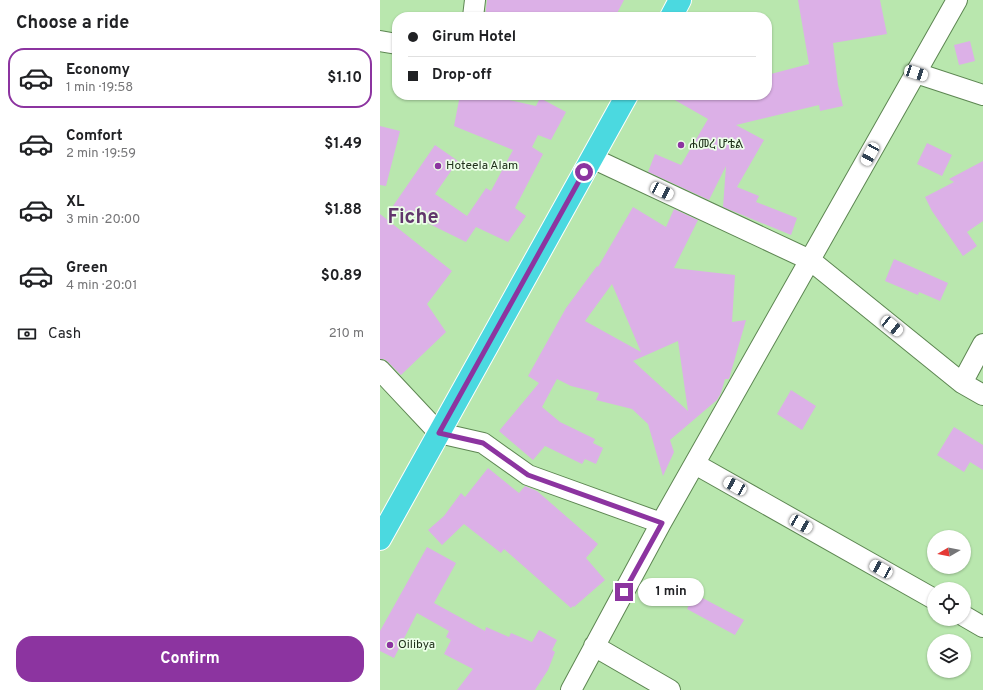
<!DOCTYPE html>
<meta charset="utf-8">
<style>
body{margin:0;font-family:Overpass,"Noto Sans Ethiopic",sans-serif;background:#f2f2f2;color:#202124;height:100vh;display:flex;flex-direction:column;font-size:15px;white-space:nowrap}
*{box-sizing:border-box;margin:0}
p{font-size:13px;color:#757577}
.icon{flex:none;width:22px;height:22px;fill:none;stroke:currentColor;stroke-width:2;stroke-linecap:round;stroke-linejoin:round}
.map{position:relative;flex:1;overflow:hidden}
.side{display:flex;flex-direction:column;background:#fff;width:380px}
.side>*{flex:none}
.guide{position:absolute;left:12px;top:12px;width:380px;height:88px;border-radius:16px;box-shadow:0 1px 3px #0004;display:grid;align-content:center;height:88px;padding:0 16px;background:#fff}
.needle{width:26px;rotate:260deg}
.fabs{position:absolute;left:547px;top:530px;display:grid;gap:8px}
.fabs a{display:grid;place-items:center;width:44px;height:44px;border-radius:50%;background:#fff;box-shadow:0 1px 3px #0004;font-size:20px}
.end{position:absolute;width:18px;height:18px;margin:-9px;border:5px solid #8c34a0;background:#fff;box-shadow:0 0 0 2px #fff}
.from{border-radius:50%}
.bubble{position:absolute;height:28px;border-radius:14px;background:#fff;box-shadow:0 1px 3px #0004;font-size:13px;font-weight:700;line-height:28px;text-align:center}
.car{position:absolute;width:12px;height:24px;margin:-12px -6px;border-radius:5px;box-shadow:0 0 3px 1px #0007;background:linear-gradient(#fff 24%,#345 0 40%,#fff 0 76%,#345 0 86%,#fff 0)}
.guide b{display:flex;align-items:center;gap:14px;height:38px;font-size:15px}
.guide b+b{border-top:1px solid #e0e0e0}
.guide i{width:10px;height:10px;background:#202124}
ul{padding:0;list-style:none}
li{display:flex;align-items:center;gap:12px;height:60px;margin:0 8px 6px;padding:0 8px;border:2px solid transparent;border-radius:16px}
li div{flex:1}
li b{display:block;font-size:15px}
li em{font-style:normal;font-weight:700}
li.selected{border-color:#8c34a0}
li>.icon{width:36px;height:36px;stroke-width:1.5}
h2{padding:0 16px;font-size:18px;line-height:48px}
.pay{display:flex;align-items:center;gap:10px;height:44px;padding:0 16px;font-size:15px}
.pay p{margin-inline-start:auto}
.primary-button{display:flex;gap:8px;margin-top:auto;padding:8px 16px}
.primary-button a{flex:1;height:46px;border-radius:16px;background:#8c34a0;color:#fff;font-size:16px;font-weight:700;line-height:46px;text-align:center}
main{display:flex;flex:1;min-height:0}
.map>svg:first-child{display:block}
.building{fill:#dcb0e7;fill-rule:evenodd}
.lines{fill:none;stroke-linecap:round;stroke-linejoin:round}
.minor-casing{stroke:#5d8652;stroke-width:22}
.highway-casing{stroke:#fff;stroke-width:24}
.minor{stroke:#fff;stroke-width:20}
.highway{stroke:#4bd9e0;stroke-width:22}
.route{stroke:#8c34a0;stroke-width:5}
.poi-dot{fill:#8c34a0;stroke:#ecffe8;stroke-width:1.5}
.labels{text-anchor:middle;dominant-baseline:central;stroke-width:3.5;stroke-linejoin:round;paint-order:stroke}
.poi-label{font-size:12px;fill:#20311b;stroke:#ecffe8;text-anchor:start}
.town-label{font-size:20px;font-weight:bold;fill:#61366c;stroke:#ecffe8}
</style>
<main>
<section class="side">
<h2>Choose a ride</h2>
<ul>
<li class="selected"><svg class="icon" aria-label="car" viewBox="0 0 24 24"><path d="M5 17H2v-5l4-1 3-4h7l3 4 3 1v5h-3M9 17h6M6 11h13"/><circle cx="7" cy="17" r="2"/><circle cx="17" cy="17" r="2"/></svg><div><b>Economy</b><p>1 min · 19:58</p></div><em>$1.10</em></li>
<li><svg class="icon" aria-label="car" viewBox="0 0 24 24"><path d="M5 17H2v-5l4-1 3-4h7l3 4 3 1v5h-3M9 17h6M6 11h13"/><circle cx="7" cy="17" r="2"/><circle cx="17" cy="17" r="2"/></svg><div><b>Comfort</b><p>2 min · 19:59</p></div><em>$1.49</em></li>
<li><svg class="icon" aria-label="car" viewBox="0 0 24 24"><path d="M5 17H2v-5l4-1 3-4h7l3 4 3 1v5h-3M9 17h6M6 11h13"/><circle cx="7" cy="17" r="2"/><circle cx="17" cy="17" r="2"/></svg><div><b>XL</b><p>3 min · 20:00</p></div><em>$1.88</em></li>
<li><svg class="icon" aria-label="car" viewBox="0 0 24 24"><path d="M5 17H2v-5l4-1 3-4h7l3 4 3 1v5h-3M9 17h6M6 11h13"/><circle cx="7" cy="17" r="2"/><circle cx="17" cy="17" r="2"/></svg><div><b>Green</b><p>4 min · 20:01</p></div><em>$0.89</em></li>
</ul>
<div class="pay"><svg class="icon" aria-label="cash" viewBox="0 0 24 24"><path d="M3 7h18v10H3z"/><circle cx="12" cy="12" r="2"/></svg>Cash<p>210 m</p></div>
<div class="primary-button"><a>Confirm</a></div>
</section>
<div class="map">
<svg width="603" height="690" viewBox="0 0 603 690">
<rect width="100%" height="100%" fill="#b9e7ae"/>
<path class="building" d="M107 0H244L235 17H105Z
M418 0H500L507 34 453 43 458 85 463 106 440 111 439 105 356 125 384 140 357 187 379 196 376 202 417 218 411 235 343 207 346 166 329 200 268 172 275 154 301 165 328 119 286 95H387V75L429 64Z
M590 41 595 61 579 65 574 45Z
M80 95H106L156 106 160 98 186 112 171 140 158 135 152 147 163 154 135 208 146 216 128 242 96 227 86 242 13 206 55 145 78 161 55 194 87 216 106 188 111 191 133 150 74 126Z
M0 126 20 131 6 186 0 185Z
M547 143 572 155 562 176 537 164Z
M603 161V221L587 232 597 246 583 256 552 211 545 197 574 182 569 179Z
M253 207 286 227 294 209 318 220 294 268 355 275 352 322 366 320 349 379H345L341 393 337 400 290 440 294 452 283 476 268 424 252 409 216 400 219 393 191 386 177 379 162 407 180 422 215 439 213 443 223 448 216 464 205 459 202 464 165 446 153 460 119 431 159 383 148 376 186 308 217 266 218 267ZM232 284 261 352 205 321ZM298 341 308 411 253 361Z
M0 214 72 271 47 304 66 332 21 375 8 362 4 359H0Z
M514 259 568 283 560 301 539 292 538 295 505 281Z
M411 390 436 406 422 430 397 414Z
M574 427 603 445V470L590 462 584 472 557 455Z
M108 468 139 493 145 486 157 491 218 544 206 558 225 580 194 607 193 606 191 608 124 549 121 553 84 524 62 545 48 530 64 516 81 493 85 497Z
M47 547 76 563 54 603 105 631 106 627 129 637 131 633 152 642 159 630 177 640 172 650 175 652 168 670 155 690H77L93 669 64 654 71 640 66 637 69 631 37 613 14 658 0 651V631Z
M315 594 364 620 355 635 307 609Z"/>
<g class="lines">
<defs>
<path id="minor" d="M93 17 95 0
M0 41 17 44
M536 73 603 95
M212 158 430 260 582 383 603 395
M0 370 59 433 103 443 148 475 281 523
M582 383 603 344
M315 464 554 599
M584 616 603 627
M214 646 290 690
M191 690 281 523 577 0"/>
<path id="highway" d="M291 17 300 0
M0 539 247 95"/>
</defs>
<use href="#minor" class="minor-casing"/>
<use href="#highway" class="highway-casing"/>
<use href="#minor" class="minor"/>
<use href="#highway" class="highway"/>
</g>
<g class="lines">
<path class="route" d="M204 172 59 433 103 443 148 475 282 523 244 592"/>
</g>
<g class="poi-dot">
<circle cx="301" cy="145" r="4"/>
<circle cx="58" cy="166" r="4"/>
<circle cx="10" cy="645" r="4"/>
</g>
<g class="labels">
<g class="poi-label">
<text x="309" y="145">ሐመረ ሆቴል</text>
<text x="66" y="166">Hoteela Alam</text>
<text x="18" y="645">Oilibya</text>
</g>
<g class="town-label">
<text x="33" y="218">Fiche</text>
</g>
</g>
</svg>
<div class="fabs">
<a><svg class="needle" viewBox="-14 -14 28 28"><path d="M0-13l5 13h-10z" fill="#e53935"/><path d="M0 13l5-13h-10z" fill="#757577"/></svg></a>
<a><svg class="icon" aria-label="locate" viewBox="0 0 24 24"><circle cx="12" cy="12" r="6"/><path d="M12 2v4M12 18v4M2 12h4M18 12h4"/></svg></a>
<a><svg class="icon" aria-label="layers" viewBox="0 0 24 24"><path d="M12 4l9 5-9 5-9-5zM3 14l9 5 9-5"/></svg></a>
</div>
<i class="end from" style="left:204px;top:172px"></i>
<i class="end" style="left:244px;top:592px"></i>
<div class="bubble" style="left:258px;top:578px;width:66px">1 min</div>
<i class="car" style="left:536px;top:73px;rotate:108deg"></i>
<i class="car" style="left:490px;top:154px;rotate:209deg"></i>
<i class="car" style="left:282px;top:191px;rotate:116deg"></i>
<i class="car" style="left:512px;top:326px;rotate:129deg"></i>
<i class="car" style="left:355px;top:486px;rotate:299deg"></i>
<i class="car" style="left:421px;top:524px;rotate:120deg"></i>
<i class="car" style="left:501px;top:569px;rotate:299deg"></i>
<div class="guide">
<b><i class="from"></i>Girum Hotel</b>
<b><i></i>Drop-off</b>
</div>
</div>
</main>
